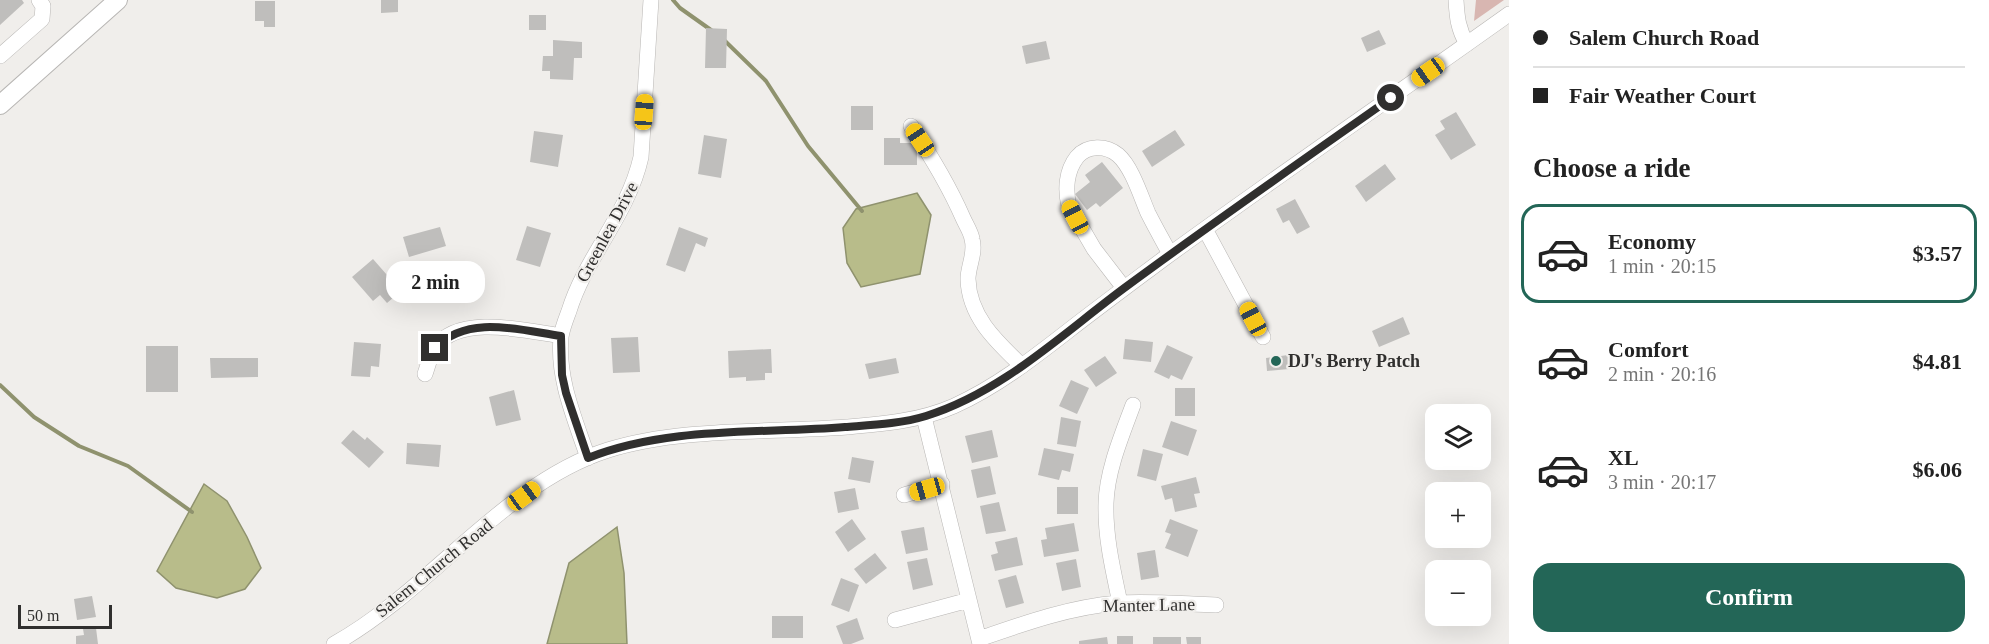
<!DOCTYPE html>
<meta charset="utf-8">
<style>
body{margin:0;font-family:"Times New Roman",serif;background:#f2f2f2;color:#222;height:100vh;display:flex;flex-direction:column;font-size:22px;white-space:nowrap}
*{box-sizing:border-box;margin:0}
p{font-size:20px;color:#767676}
.icon{flex:none;width:33px;height:33px;fill:none;stroke:currentColor;stroke-width:2;stroke-linecap:round;stroke-linejoin:round}
.map{position:relative;flex:1;overflow:hidden}
.panel{display:flex;flex-direction:column;background:#fff;width:480px}
.panel>*{flex:none}
.banner{display:grid;align-content:center;height:132px;padding:0 24px;background:#fff}
.buttons{position:absolute;left:1425px;top:404px;display:grid;gap:12px}
.buttons a{display:grid;place-items:center;width:66px;height:66px;border-radius:12px;background:#fff;box-shadow:0 6px 24px #0002;font-size:30px}
.scale{position:absolute;left:18px;bottom:15px;width:94px;box-sizing:border-box;padding-left:6px;border:3px solid #302f2e;border-top:0;font-size:16px;line-height:21px;white-space:nowrap;color:#302f2e;-webkit-text-stroke:4px #f0eeeb;paint-order:stroke}
.end{position:absolute;width:27px;height:27px;margin:-14px;border:8px solid #302f2e;background:#fff;box-shadow:0 0 0 3px #fff}
.from{border-radius:50%}
.bubble{position:absolute;height:42px;border-radius:18px;background:#fff;box-shadow:0 6px 24px #0002;font-size:20px;font-weight:800;line-height:42px;text-align:center}
.car{position:absolute;width:18px;height:36px;margin:-18px -9px;border-radius:8px;box-shadow:0 0 4px 2px #0007;background:linear-gradient(#f5c518 24%,#345 0 40%,#f5c518 0 76%,#345 0 86%,#f5c518 0)}
.banner b{display:flex;align-items:center;gap:21px;height:57px;font-size:22px}
.banner b+b{border-top:2px solid #e0e0e0}
.banner i{width:15px;height:15px;background:#222}
ul{padding:0;list-style:none}
li{display:flex;align-items:center;gap:18px;height:99px;margin:0 12px 9px;padding:0 12px;border:3px solid transparent;border-radius:18px}
li div{flex:1}
li b{display:block;font-size:22px}
li em{font-style:normal;font-weight:800}
li.selected{border-color:#236657}
li>.icon{width:54px;height:54px;stroke-width:1.5}
h2{padding:0 24px;font-size:27px;line-height:72px}
.primary-button{display:flex;gap:12px;margin-top:auto;padding:12px 24px}
.primary-button a{flex:1;height:69px;border-radius:18px;background:#236657;color:#fff;font-size:24px;font-weight:800;line-height:69px;text-align:center}
main{display:flex;flex:1;min-height:0}
.map>svg:first-child{display:block}
.green{fill:#d8b6b1}
.water{fill:#b8bc8a;stroke:#8f926e;stroke-width:1.5}
.lines{fill:none;stroke-linecap:round;stroke-linejoin:round}
.stream{stroke:#8f926e;stroke-width:4}
.building{fill:#bfbebc}
.minor-casing{stroke:#b8b6b4;stroke-width:16}
.major-casing{stroke:#b8b6b4;stroke-width:20}
.minor{stroke:#fff;stroke-width:15}
.major{stroke:#fff;stroke-width:18}
.route{stroke:#302f2e;stroke-width:8}
.poi-dot{fill:#236657;stroke:#f0eeeb;stroke-width:2}
.labels{text-anchor:middle;dominant-baseline:central;stroke-width:4.5;stroke-linejoin:round;paint-order:stroke}
.street-label{font-size:18px;fill:#302f2e;stroke:#f0eeeb}
.poi-label{font-size:18px;font-weight:bold;fill:#302f2e;stroke:#f0eeeb;text-anchor:start}
</style>
<main>
<div class="map">
<svg width="1509" height="644" viewBox="0 0 1509 644">
<rect width="100%" height="100%" fill="#f0eeeb"/>
<path class="green" d="M1476 0H1504L1474 21Z"/>
<path class="water" d="M917 193 931 215 920 274 861 287 847 263 843 228 856 209Z
M204 484 227 501 247 537 261 568 245 589 217 598 176 588 157 571Z
M617 527 624 573 627 644H547L569 563Z"/>
<g class="lines">
<path class="stream" d="M673 0 680 8 711 30
M724 40 766 81 808 146 862 211
M0 385 34 417 79 446 128 466 192 512"/>
</g>
<path class="building" d="M0 0H22L24 3 0 25Z
M381 0H398V12L381 13Z
M255 1H275V27H264V21H255Z
M529 15H546V30H529Z
M706 28 727 29 726 68H705Z
M1379 30 1386 44 1367 52 1361 38Z
M553 40 582 42V58H574L573 80 550 79V71H542L543 56H553Z
M1046 41 1050 59 1026 64 1022 46Z
M851 106H873V130H851Z
M1456 112 1476 145 1451 160 1435 135 1445 129 1440 121Z
M1175 130 1185 145 1152 167 1142 151Z
M534 131 563 135 558 167 530 162Z
M704 135 727 139 721 178 698 174Z
M884 138H900V143H917V165H884Z
M1102 162 1123 188 1100 207 1096 203 1087 210 1075 194 1090 182 1085 175Z
M1385 164 1396 179 1366 202 1355 186Z
M1295 199 1310 227 1297 234 1289 220 1283 223 1276 209Z
M527 226 551 233 540 267 516 260Z
M440 227 446 246 409 257 403 237Z
M679 227 708 238 705 247 696 243 685 272 666 265Z
M373 259 401 291 387 303 380 295 373 301 352 277Z
M1403 317 1410 334 1379 347 1372 331Z
M638 337 640 372 613 373 611 338Z
M1125 339 1153 342 1151 362 1123 359Z
M354 342 381 344 379 367 371 366 370 377 351 376Z
M1167 345 1193 357 1182 380 1171 375 1169 379 1154 372Z
M146 346H178V392H146Z
M771 349 772 373H765V380L746 381V377L729 378 728 351Z
M1288 355 1289 369 1267 371 1266 358Z
M1105 356 1117 373 1096 387 1084 370Z
M210 358H258V377L211 378Z
M896 358 899 373 869 379 865 364Z
M1071 380 1089 388 1077 414 1059 406Z
M1175 388H1195V416H1175Z
M514 390 521 420 496 426 489 397Z
M1061 417 1081 421 1076 447 1057 444Z
M1171 421 1197 430 1188 456 1162 447Z
M353 430 365 440 367 437 384 452 369 468 341 443Z
M992 430 998 457 972 463 965 436Z
M407 443 441 445 439 467 406 464Z
M1044 448 1074 454 1070 472 1062 470 1059 480 1038 475Z
M1143 449 1163 454 1156 481 1137 476Z
M852 457 874 461 870 483 848 479Z
M990 466 996 494 977 498 971 470Z
M1196 477 1200 493 1194 494 1197 507 1175 512 1172 498 1165 500 1161 486Z
M1057 487H1078V514H1057Z
M855 488 859 509 838 513 834 492Z
M999 502 1006 531 986 534 980 506Z
M852 519 866 539 848 552 835 532Z
M1170 519 1198 530 1188 557 1165 548 1171 534 1165 532Z
M1074 523 1079 551 1044 557 1041 540 1047 539 1045 528Z
M924 527 928 550 906 554 901 531Z
M1017 537 1023 565 995 571 991 555 998 553 995 542Z
M1155 550 1159 577 1141 580 1137 553Z
M875 553 887 568 866 584 854 569Z
M927 558 933 585 913 590 907 562Z
M1076 559 1081 587 1062 591 1056 563Z
M1016 575 1024 603 1006 608 998 580Z
M841 578 859 585 849 612 831 605Z
M92 596 96 617 77 620 74 599Z
M772 616H803V638H772Z
M857 618 864 639 851 644H843L836 626Z
M96 628 98 644H76V636L84 635 83 629Z
M1117 636H1133V644H1117Z
M1107 637 1108 644H1079V641Z
M1153 637H1181V644H1153Z
M1186 637H1201V644H1187Z"/>
<g class="lines">
<defs>
<path id="minor" d="M1456 0C1457 17 1458 29 1467 44
M0 56 42 19 43 6 39 0
M911 126C931 156 949 186 963 218 966 225 971 232 972 239 976 253 968 266 968 279 969 317 997 342 1022 366
M1205 229 1263 337
M1124 288 1094 249 1069 206C1065 190 1066 171 1077 157 1087 145 1106 145 1118 155 1132 167 1141 197 1148 213 1155 227 1163 241 1170 254
M425 374C428 366 430 355 435 348 458 313 527 331 561 336
M924 417 980 644
M588 458C575 419 557 379 561 337 562 329 566 319 569 311 586 256 628 215 641 157L651 0
M904 495 942 484
M1120 603C1113 570 1105 537 1106 503 1107 470 1122 435 1133 405
M895 620 969 600
M979 639C1025 623 1070 607 1118 603 1150 601 1184 604 1216 605
M334 644C430 591 504 483 608 450 681 427 770 433 847 427 883 424 920 421 954 406 996 387 1032 359 1068 331 1099 307 1130 284 1162 260 1276 177 1394 96 1509 14"/>
<path id="major" d="M0 105 118 0"/>
</defs>
<use href="#minor" class="minor-casing"/>
<use href="#major" class="major-casing"/>
<use href="#minor" class="minor"/>
<use href="#major" class="major"/>
</g>
<g class="lines">
<path class="route" d="M435 348C468 314 519 330 561 336L562 375 566 393 588 458C669 426 760 434 845 427 871 425 900 424 926 416 1003 392 1063 333 1127 286 1214 222 1303 160 1391 98"/>
</g>
<circle class="poi-dot" cx="1276" cy="361" r="6"/>
<g class="labels">
<g class="street-label">
<text transform="translate(607 232) rotate(-62)">Greenlea Drive</text>
<text transform="translate(434 568) rotate(-39)">Salem Church Road</text>
<text transform="translate(1149 605) rotate(-1)">Manter Lane</text>
</g>
<g class="poi-label">
<text x="1288" y="361">DJ's Berry Patch</text>
</g>
</g>
</svg>
<div class="buttons">
<a><svg class="icon" aria-label="layers" viewBox="0 0 24 24"><path d="M12 4l9 5-9 5-9-5zM3 14l9 5 9-5"/></svg></a>
<a>+</a>
<a>−</a>
</div>
<div class="scale">50 m</div>
<i class="end from" style="left:1391px;top:98px"></i>
<i class="end" style="left:435px;top:348px"></i>
<div class="bubble" style="left:386px;top:261px;width:99px">2 min</div>
<i class="car" style="left:1428px;top:72px;rotate:235deg"></i>
<i class="car" style="left:644px;top:112px;rotate:4deg"></i>
<i class="car" style="left:920px;top:140px;rotate:326deg"></i>
<i class="car" style="left:1075px;top:217px;rotate:332deg"></i>
<i class="car" style="left:1253px;top:319px;rotate:332deg"></i>
<i class="car" style="left:927px;top:489px;rotate:254deg"></i>
<i class="car" style="left:524px;top:496px;rotate:54deg"></i>
</div>
<section class="panel">
<div class="banner">
<b><i class="from"></i>Salem Church Road</b>
<b><i></i>Fair Weather Court</b>
</div>
<h2>Choose a ride</h2>
<ul>
<li class="selected"><svg class="icon" aria-label="car" viewBox="0 0 24 24"><path d="M5 17H2v-5l4-1 3-4h7l3 4 3 1v5h-3M9 17h6M6 11h13"/><circle cx="7" cy="17" r="2"/><circle cx="17" cy="17" r="2"/></svg><div><b>Economy</b><p>1 min · 20:15</p></div><em>$3.57</em></li>
<li><svg class="icon" aria-label="car" viewBox="0 0 24 24"><path d="M5 17H2v-5l4-1 3-4h7l3 4 3 1v5h-3M9 17h6M6 11h13"/><circle cx="7" cy="17" r="2"/><circle cx="17" cy="17" r="2"/></svg><div><b>Comfort</b><p>2 min · 20:16</p></div><em>$4.81</em></li>
<li><svg class="icon" aria-label="car" viewBox="0 0 24 24"><path d="M5 17H2v-5l4-1 3-4h7l3 4 3 1v5h-3M9 17h6M6 11h13"/><circle cx="7" cy="17" r="2"/><circle cx="17" cy="17" r="2"/></svg><div><b>XL</b><p>3 min · 20:17</p></div><em>$6.06</em></li>
</ul>
<div class="primary-button"><a>Confirm</a></div>
</section>
</main>
